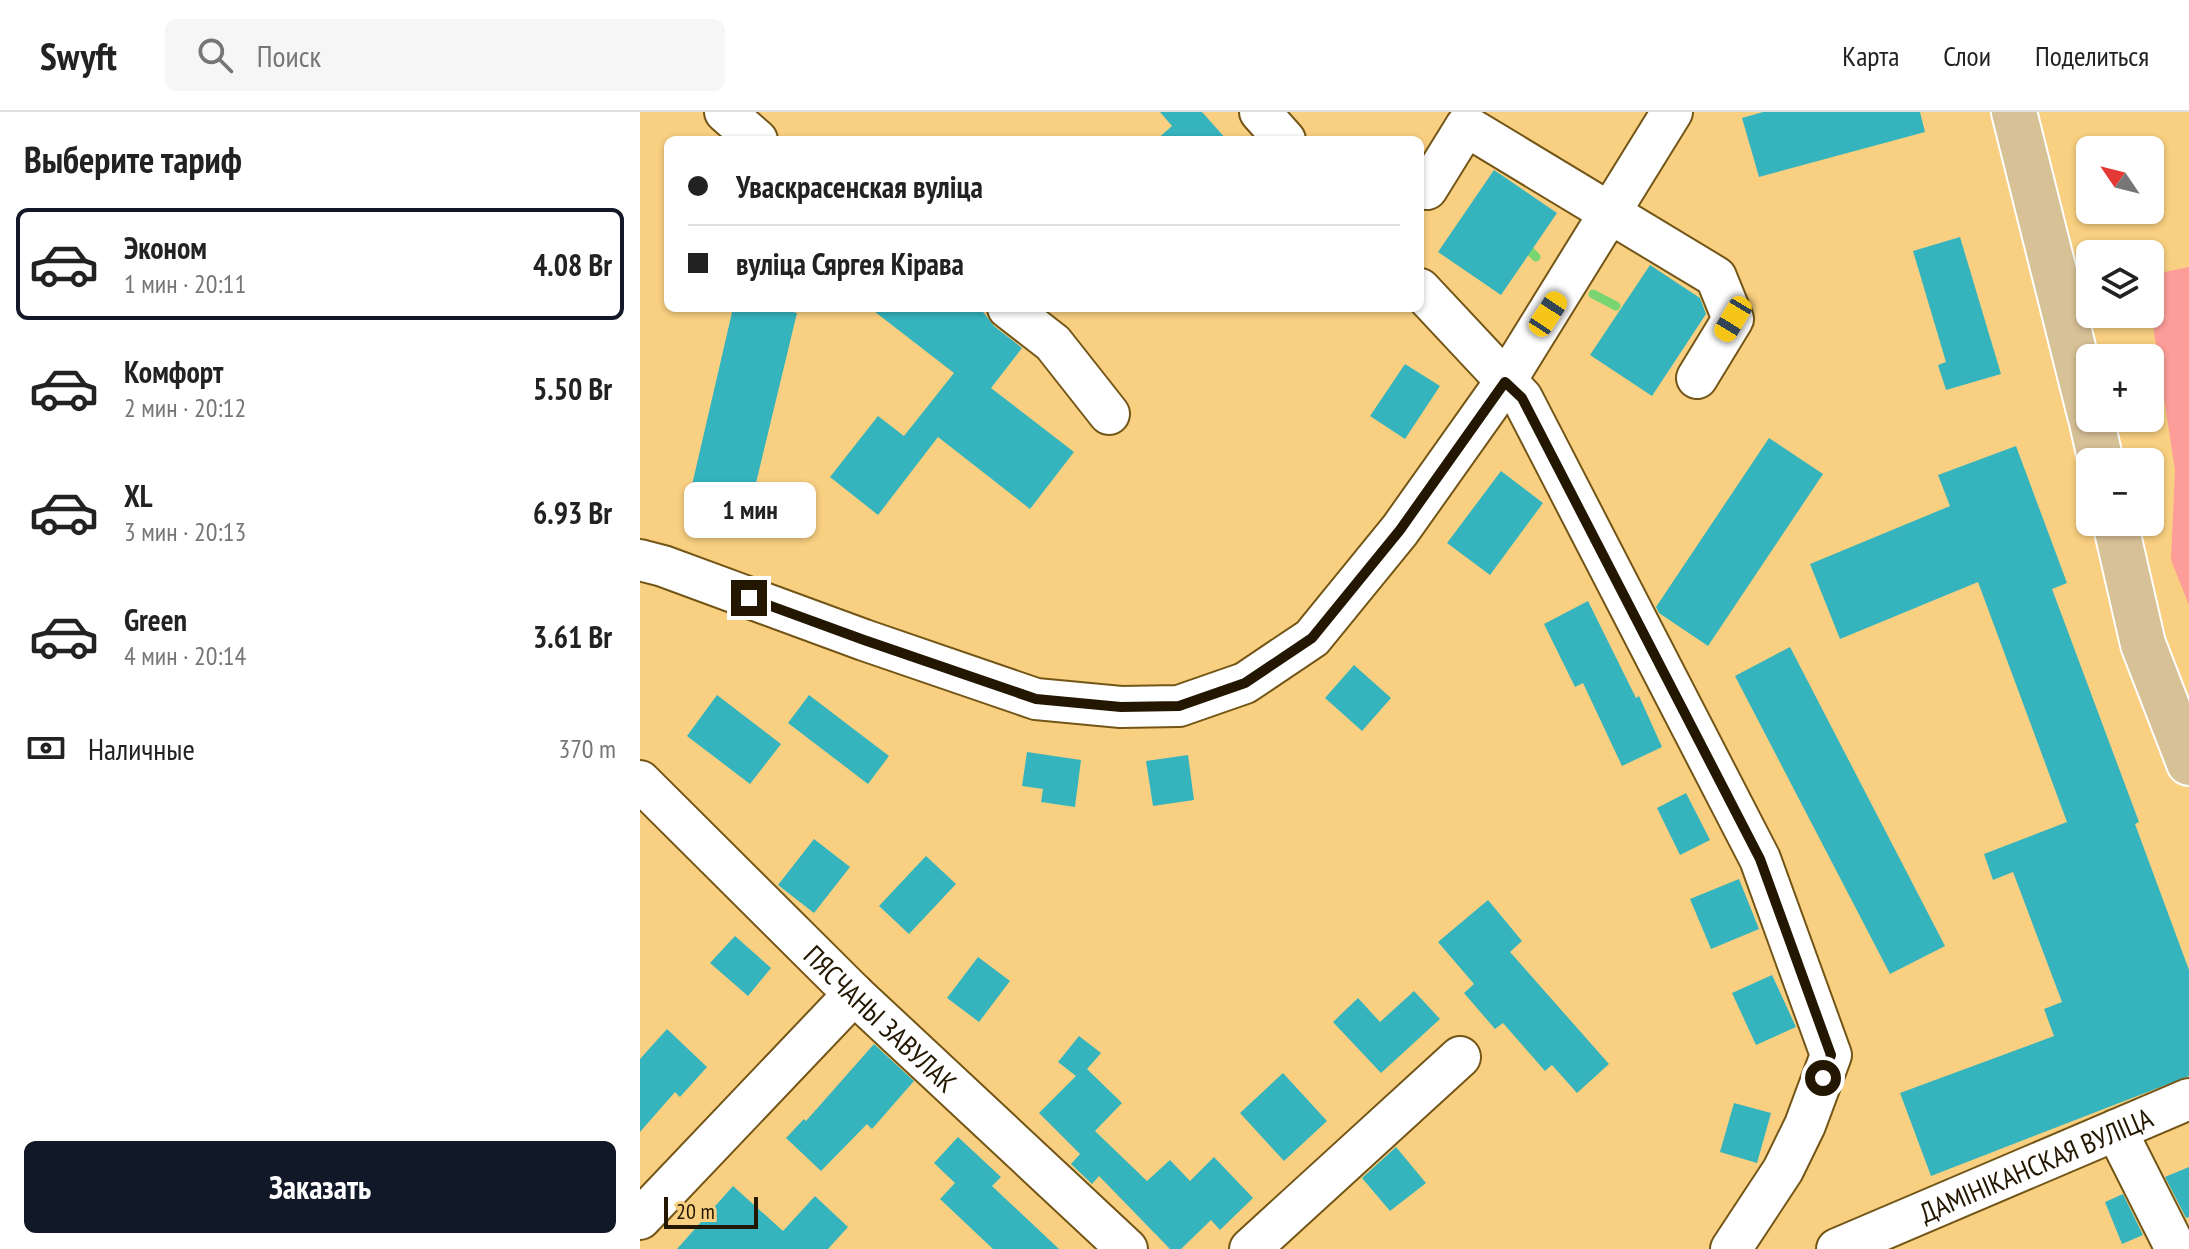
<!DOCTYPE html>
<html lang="ru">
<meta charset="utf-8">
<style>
body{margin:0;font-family:"PT Sans Narrow",sans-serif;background:#f6f6f6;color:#222;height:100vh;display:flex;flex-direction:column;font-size:30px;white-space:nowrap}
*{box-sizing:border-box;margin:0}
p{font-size:26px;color:#767676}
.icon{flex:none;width:44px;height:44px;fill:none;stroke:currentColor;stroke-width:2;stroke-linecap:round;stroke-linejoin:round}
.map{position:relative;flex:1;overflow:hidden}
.sheet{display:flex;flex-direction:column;background:#fff;width:640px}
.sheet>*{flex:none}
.guide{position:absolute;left:24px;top:24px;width:760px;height:176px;border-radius:12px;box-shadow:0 2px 6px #0004;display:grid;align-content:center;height:176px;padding:0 24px;background:#fff}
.needle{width:52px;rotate:305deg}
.tools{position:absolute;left:1436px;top:24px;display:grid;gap:16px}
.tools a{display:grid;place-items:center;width:88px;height:88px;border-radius:12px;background:#fff;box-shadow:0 2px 6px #0004;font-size:40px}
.scale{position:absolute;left:24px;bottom:20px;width:94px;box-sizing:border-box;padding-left:8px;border:4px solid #231701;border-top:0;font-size:22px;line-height:28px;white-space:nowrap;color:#231701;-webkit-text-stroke:6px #f9d081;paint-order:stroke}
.end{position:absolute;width:36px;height:36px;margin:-18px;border:10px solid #231701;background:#fff;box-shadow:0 0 0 4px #fff}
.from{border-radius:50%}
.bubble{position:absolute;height:56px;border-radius:12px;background:#fff;box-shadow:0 2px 6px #0004;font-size:26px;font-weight:700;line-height:56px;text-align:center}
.car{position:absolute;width:24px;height:48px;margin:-24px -12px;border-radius:10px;box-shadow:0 0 6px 2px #0007;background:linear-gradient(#f5c518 24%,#345 0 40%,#f5c518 0 76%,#345 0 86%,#f5c518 0)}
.guide b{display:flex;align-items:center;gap:28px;height:76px;font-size:30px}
.guide b+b{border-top:2px solid #e0e0e0}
.guide i{width:20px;height:20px;background:#222}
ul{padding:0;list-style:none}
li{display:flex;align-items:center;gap:24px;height:112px;margin:0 16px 12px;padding:0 8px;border:4px solid transparent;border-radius:12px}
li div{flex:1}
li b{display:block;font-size:30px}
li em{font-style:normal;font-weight:700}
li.active{border-color:#111827}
li>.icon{width:72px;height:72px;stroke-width:1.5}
h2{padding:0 24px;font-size:36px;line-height:96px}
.pay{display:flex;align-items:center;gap:20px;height:88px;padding:0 24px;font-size:30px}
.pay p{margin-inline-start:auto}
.action{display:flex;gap:16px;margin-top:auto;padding:16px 24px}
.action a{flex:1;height:92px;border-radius:12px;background:#111827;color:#fff;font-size:32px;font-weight:700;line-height:92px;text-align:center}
header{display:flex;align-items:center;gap:48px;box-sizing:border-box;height:112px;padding:0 40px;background:#fff;border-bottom:2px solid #e0e0e0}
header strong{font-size:38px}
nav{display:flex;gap:44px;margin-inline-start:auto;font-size:28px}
.search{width:560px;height:72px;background:#f6f6f6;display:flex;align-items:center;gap:20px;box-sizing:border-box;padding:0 28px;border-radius:12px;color:#767676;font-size:30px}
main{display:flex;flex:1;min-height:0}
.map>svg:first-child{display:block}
.green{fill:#fd9d99}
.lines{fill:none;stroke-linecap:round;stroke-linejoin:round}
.stream{stroke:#78d572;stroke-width:9}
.building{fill:#35b4be}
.minor-casing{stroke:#735617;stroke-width:44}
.major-casing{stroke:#fff;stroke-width:48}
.minor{stroke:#fff;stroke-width:40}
.major{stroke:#d7c197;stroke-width:44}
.route{stroke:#231701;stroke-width:10}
.labels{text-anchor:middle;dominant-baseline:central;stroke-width:6;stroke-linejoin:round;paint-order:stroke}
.street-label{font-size:28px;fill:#231701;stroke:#f9d081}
</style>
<header>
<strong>Swyft</strong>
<div class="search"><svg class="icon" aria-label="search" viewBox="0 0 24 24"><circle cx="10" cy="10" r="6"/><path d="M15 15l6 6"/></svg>Поиск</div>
<nav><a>Карта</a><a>Слои</a><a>Поделиться</a></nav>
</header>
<main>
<section class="sheet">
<h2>Выберите тариф</h2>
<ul>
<li class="active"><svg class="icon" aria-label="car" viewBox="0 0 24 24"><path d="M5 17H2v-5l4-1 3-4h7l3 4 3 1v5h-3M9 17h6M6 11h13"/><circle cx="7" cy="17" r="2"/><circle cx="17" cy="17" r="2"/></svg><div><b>Эконом</b><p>1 мин · 20:11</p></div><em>4.08 Br</em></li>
<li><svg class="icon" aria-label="car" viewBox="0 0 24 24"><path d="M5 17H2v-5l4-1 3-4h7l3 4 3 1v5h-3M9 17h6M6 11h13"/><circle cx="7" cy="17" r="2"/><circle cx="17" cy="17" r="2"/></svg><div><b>Комфорт</b><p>2 мин · 20:12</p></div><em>5.50 Br</em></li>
<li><svg class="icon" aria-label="car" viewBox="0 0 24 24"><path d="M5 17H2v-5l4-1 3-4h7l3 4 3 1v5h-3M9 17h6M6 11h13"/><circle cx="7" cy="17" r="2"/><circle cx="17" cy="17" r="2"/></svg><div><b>XL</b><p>3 мин · 20:13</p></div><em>6.93 Br</em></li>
<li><svg class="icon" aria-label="car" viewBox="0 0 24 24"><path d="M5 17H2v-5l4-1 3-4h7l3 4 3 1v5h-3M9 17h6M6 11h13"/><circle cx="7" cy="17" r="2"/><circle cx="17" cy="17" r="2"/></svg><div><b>Green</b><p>4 мин · 20:14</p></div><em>3.61 Br</em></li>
</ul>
<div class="pay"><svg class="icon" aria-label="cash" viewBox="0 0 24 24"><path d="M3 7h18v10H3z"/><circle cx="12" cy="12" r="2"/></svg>Наличные<p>370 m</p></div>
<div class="action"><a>Заказать</a></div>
</section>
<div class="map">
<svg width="1549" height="1137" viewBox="0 0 1549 1137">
<rect width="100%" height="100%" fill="#f9d081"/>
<path class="green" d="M1549 155V493L1531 448 1535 358 1510 194V163Z"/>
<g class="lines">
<path class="stream" d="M891 140 896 145
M953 182 976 194"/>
</g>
<path class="building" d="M520 0H562L587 28H516L532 14Z
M1123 0H1280L1285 20 1119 65 1102 6Z
M854 58 917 101 861 183 798 140Z
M1320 125 1361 262 1306 278 1298 253 1306 250 1273 139Z
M1010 153 1060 186 1066 202 1012 284 950 243Z
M93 196H137L157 201 109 400 49 386Z
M230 196H340L354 214 382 236 351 276 434 340 390 397 298 325 238 403 190 365 238 304 264 324 314 261Z
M765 252 800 274 765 327 730 304Z
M1129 326 1183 362 1068 534 1019 501 1016 495Z
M1376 334 1427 471 1412 477 1499 710 1495 712 1549 858V964L1291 1064 1260 981 1414 924 1404 897 1422 890 1373 760 1353 768 1344 742 1427 710 1338 470 1200 527 1170 452 1310 394 1298 363Z
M861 359 903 391 850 463 807 431Z
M948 489 996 586 999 584 1022 635 982 654 943 571 935 575 904 512Z
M1150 535 1305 834 1250 862 1095 564Z
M714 553 751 586 722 619 685 586Z
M77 583 141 632 110 672 47 624Z
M169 583 249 644 228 672 148 611Z
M387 640 441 648 435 695 401 690 403 677 382 674Z
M548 643 554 688 513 694 506 649Z
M1046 681 1070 728 1040 743 1017 696Z
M174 727 210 755 174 801 138 773Z
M286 744 316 772 269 822 239 794Z
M1099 767 1119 817 1071 837 1050 787Z
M848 788 882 829 870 840 969 952 937 981 912 953 905 959 863 911 855 917 824 881 834 872 798 830Z
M95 824 131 856 108 884 70 851Z
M338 845 370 869 339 910 307 886Z
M1132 863 1156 915 1116 933 1092 881Z
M774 879 800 907 741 961 693 910 718 886 740 910Z
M27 917 67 955 40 985 35 980 0 1020V947Z
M439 924 461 941 447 957 482 991 455 1019 507 1069 530 1048 550 1069 574 1045 613 1086 580 1118 571 1108 541 1137H530L459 1064 452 1072 431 1052 440 1042 399 1001 436 964 418 950Z
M234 932 274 969 232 1017 227 1012 181 1059 146 1026 164 1007 166 1009Z
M643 961 687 1009 644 1049 600 1001Z
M1094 991 1131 1001 1117 1051 1080 1040Z
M318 1025 361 1065 352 1074 419 1137H353L300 1087 315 1071 294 1051Z
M756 1035 786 1071 750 1099 722 1066Z
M1549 1055V1105L1546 1106 1525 1065Z
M93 1074 143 1119 175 1084 208 1115 188 1137H37Z
M1483 1082 1503 1123 1482 1132 1465 1090Z"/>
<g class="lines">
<defs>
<g id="minor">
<path d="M85 0 117 28"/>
<path d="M620 0 645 28"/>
<path d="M787 77 826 14 1076 165 1093 207 1057 266"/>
<path d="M780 177 882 286 1120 747 1191 943 1165 1013 1143 1058 1091 1137"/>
<path d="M368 196 413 231 469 302"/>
<path d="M0 448 23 454 224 528 396 587 481 595 539 594 605 571 672 526 760 418 865 270 1032 0"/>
<path id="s1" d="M0 669 214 882 487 1137"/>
<path d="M1476 1018 1536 1137"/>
<path d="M0 1107 214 882"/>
<path d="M610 1137 820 945"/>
<path id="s2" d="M1197 1137 1549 987"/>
</g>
<path id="major" d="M1374 0 1450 303
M1451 306 1461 350
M1475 410 1503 532 1549 651"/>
</defs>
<use href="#minor" class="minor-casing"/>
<use href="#major" class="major-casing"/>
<use href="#minor" class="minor"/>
<use href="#major" class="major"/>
</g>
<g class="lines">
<path class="route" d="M109 486 224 528 396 587 481 595 539 594 605 571 672 526 760 418 865 270 882 286 1120 747 1191 943 1183 966"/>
</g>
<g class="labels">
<g class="street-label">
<text stroke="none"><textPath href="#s1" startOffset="338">ПЯСЧАНЫ ЗАВУЛАК</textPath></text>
<text stroke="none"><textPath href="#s2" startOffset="216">ДАМІНІКАНСКАЯ ВУЛІЦА</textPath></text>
</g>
</g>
</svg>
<div class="tools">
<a><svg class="needle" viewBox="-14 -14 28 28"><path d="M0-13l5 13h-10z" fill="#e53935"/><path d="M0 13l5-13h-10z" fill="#767676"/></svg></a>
<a><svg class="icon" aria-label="layers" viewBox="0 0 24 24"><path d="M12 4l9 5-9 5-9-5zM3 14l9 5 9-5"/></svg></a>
<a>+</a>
<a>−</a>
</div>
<div class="scale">20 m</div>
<i class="end from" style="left:1183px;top:966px"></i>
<i class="end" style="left:109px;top:486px"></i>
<div class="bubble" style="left:44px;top:370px;width:132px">1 мин</div>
<i class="car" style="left:908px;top:202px;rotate:33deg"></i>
<i class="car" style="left:1093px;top:207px;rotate:211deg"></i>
<div class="guide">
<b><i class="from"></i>Уваскрасенская вуліца</b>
<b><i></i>вуліца Сяргея Кірава</b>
</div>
</div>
</main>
